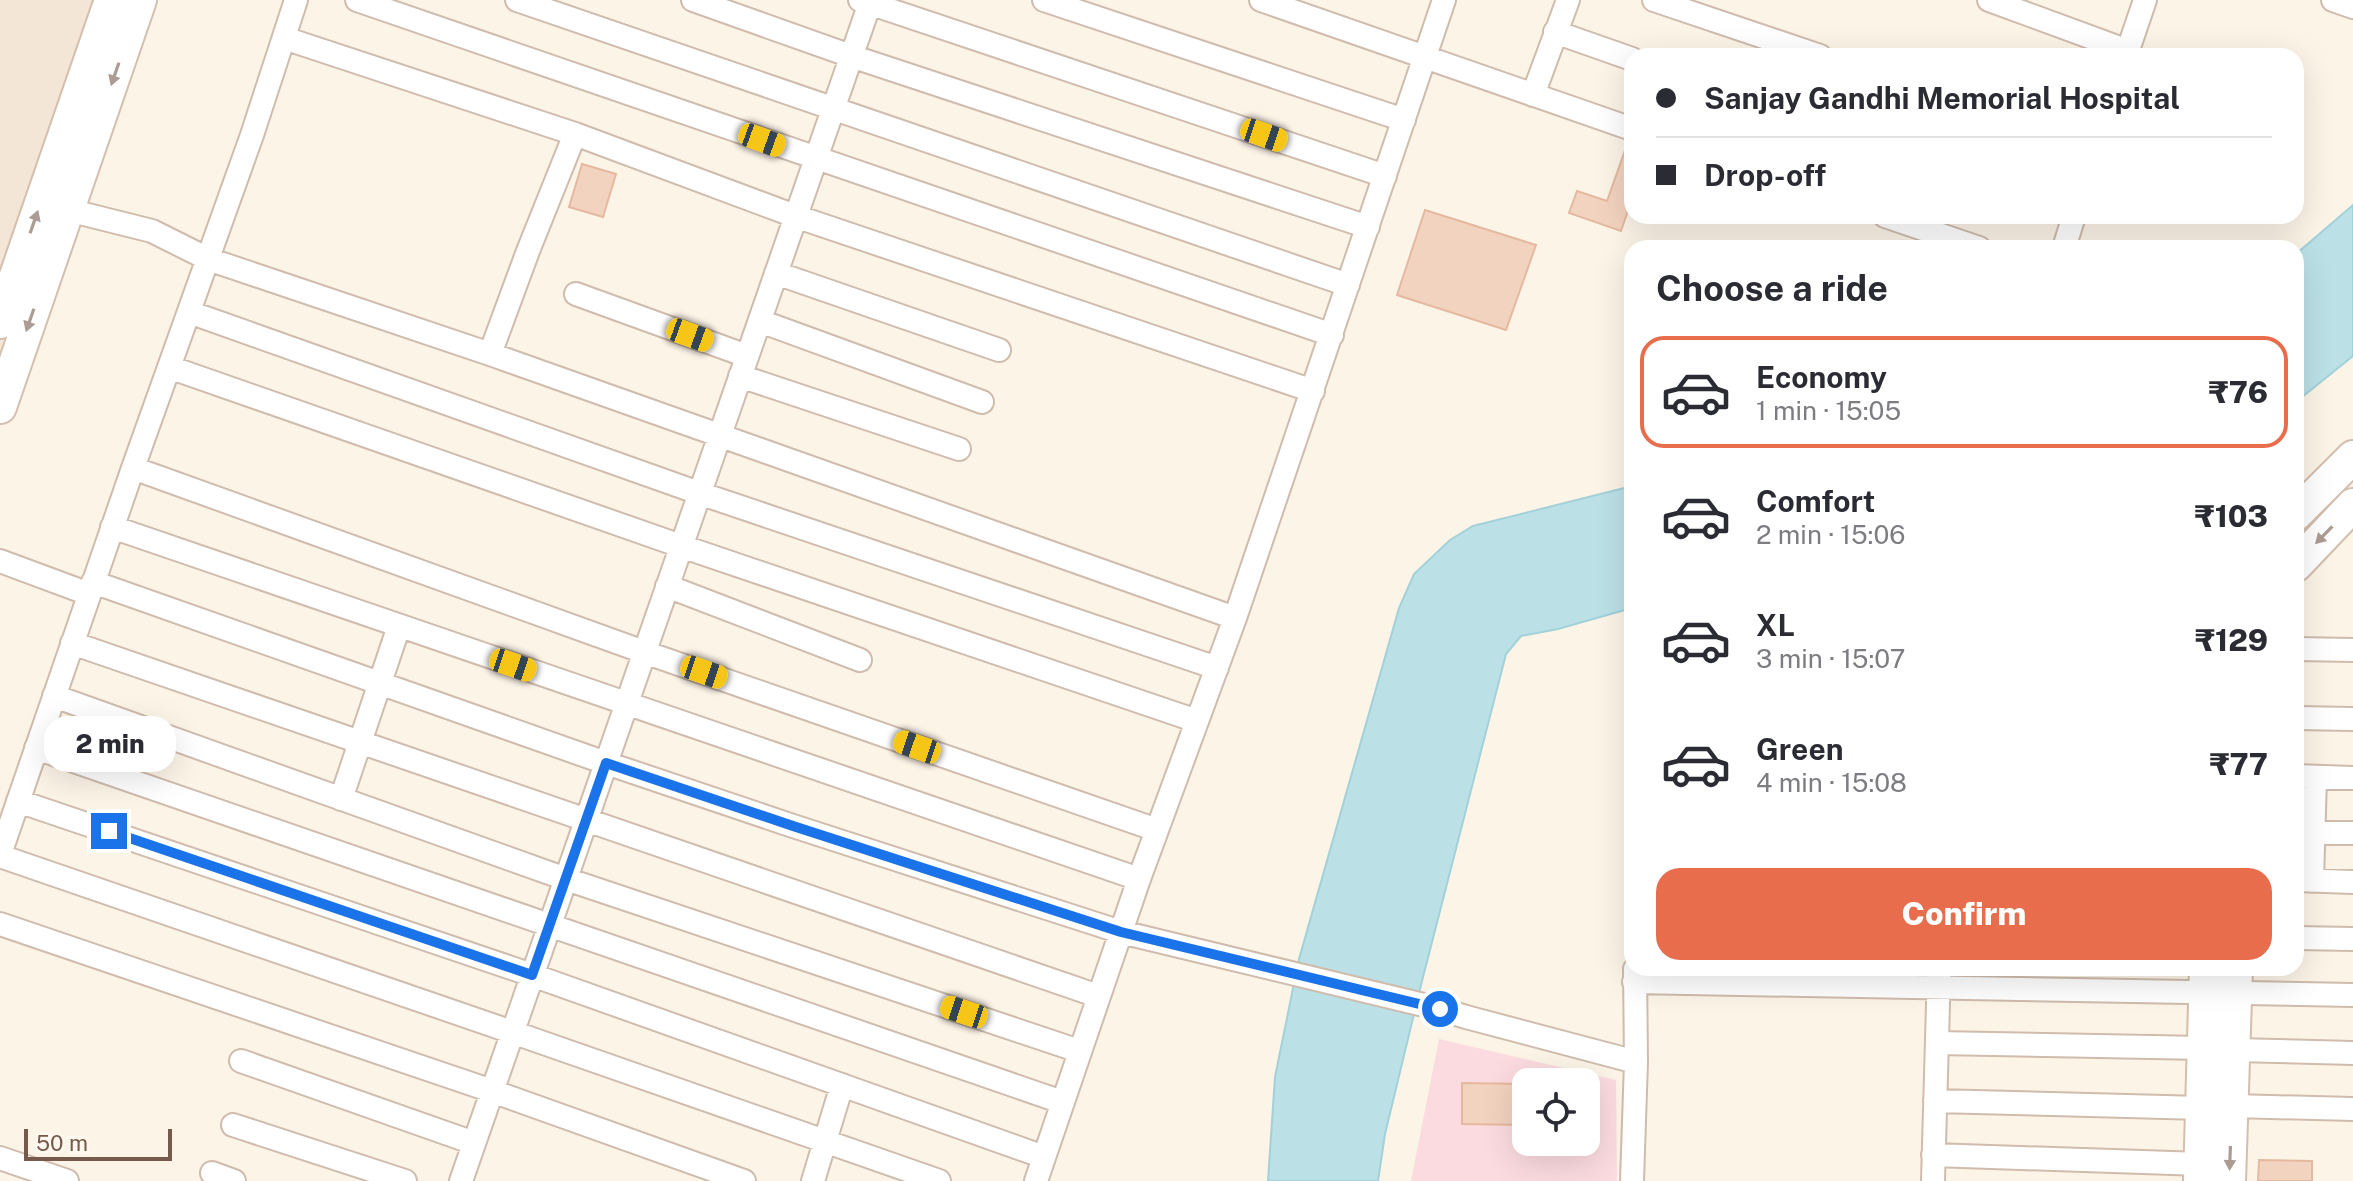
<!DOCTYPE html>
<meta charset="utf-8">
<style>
body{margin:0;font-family:"Public Sans",sans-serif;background:#f7f7f7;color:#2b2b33;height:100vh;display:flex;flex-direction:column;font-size:30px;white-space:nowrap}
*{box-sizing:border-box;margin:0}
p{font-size:26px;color:#7c7c81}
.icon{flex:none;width:44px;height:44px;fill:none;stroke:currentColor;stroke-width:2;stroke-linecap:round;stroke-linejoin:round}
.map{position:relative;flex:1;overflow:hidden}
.side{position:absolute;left:1624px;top:240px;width:680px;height:736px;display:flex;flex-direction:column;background:#fff;border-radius:24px;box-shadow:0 8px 32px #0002}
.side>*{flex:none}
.top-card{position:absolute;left:1624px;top:48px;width:680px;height:176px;border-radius:24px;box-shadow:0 8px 32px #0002;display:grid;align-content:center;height:176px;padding:0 32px;background:#fff}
.fabs{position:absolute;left:1512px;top:1068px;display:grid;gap:16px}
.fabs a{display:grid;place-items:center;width:88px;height:88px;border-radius:16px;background:#fff;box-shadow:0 8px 32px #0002;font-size:40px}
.scale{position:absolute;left:24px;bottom:20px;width:148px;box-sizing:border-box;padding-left:8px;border:4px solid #775a4b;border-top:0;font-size:22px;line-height:28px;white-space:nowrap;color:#775a4b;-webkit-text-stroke:6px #fff8ee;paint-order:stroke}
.end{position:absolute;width:36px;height:36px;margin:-18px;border:10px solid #1a73e8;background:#fff;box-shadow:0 0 0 4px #fff}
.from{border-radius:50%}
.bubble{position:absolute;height:56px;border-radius:24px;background:#fff;box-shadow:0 8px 32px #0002;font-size:26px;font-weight:800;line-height:56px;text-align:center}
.car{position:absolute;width:24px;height:48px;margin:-24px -12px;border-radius:10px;box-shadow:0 0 6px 2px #0007;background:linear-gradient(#f5c518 24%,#345 0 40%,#f5c518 0 76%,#345 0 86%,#f5c518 0)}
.top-card b{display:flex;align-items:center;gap:28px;height:76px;font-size:30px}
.top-card b+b{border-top:2px solid #e1e1e2}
.top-card i{width:20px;height:20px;background:#2b2b33}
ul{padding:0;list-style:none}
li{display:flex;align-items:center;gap:24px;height:112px;margin:0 16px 12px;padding:0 16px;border:4px solid transparent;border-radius:24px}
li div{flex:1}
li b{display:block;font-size:30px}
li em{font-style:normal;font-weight:800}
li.on{border-color:#e76d4d}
li>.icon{width:72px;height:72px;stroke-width:1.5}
h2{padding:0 32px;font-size:36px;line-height:96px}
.cta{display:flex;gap:16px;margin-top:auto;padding:16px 32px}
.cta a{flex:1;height:92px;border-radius:24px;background:#e76d4d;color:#fff;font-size:32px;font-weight:800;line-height:92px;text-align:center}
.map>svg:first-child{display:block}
.residential{fill:#f4e6d6}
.medical{fill:#fbdbdf;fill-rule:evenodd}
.water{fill:#bbe1e7;stroke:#a2d1d9;stroke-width:2}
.building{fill:#f2d3bf;stroke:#e5b99f;stroke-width:2}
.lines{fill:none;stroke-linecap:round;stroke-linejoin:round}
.street-casing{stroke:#cfbcad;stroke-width:26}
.secondary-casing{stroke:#d4bead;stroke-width:36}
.street{stroke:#fff;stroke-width:22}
.secondary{stroke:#fff;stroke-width:32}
.oneway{fill:#ad9c93}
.route{stroke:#1a73e8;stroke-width:10}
</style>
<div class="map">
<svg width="2353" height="1181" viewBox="0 0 2353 1181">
<rect width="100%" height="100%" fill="#fdf4e8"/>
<path class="residential" d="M0 0H146L0 416Z"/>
<path class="medical" d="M1439 1039 1616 1080 1617 1181H1411ZM1526 1082H1586V1142H1526Z"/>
<path class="water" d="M2353 205V356L2296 402V254Z
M1632 486V608L1558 629 1521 636 1506 654 1421 985 1385 1134 1378 1181H1268L1275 1077 1299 959 1399 608 1414 574 1450 540 1473 526Z"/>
<path class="building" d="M1628 142 1632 143V199L1621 231 1569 213 1577 191 1607 201Z
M582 164 616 174 603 217 569 207Z
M1425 210 1536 245 1506 330 1397 295Z
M1462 1083 1526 1084V1125L1462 1124Z
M2259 1160 2312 1161V1181H2258Z"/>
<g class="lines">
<defs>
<path id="street" d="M357 0 1332 335
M517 0 1348 285
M693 0 851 56 1368 227
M860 0 1385 176
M1044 0 1404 120
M1261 0 1632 129
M1654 0 1820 56
M1989 0 2128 51
M2333 0 2353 7
M1555 32 1632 59
M284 38 575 134 795 216 1313 391
M2126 56 2145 0
M1533 95 1568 0
M68 210 152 231 208 259 490 354 1235 618
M1885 216 1979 248
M2064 248 2074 216
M776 273 999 350
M576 294 747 356
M189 312 699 493 1217 668
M760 321 982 402
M490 354 528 251 575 134
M169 367 681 546 1197 721
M740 376 959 449
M133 468 644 652 1157 830
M112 527 1139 879
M0 561 89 594
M93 582 606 763 793 826 1121 932 1440 1009 1466 1017 1636 1062
M667 586 860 660
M72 643 1098 996
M2296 649 2353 650
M54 696 566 879 1079 1051
M2296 718 2353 719
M36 748 1062 1102
M2296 776 2353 778
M341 799 399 626
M18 801 532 975 1044 1157
M2313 833H2353
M0 854 133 468 252 135 296 0
M0 856 512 1032 939 1181
M2296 880 2353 882
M2312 881 2315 777
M0 924 492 1091 744 1181
M2296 938 2353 939
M1634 982 2353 995
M1937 1043 2204 1048
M2234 1050 2353 1053
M241 1061 474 1143
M1935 1101 2202 1108
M2232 1106 2353 1109
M233 1125 405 1181
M1933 1155 2201 1164
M0 1158 67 1181
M212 1173 234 1181
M461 1181 871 0
M813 1181 842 1085
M1036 1181 1139 879 1235 618 1444 0
M1632 1181 1636 1062 1635 969
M1933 1181 1939 968"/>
<path id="secondary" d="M0 322 111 0
M0 407 140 0
M2296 514 2353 457
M2296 565 2353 505
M2200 1181 2206 968
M2229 1181 2236 968"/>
</defs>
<use href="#street" class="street-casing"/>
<use href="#secondary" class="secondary-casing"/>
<use href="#street" class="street"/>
<use href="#secondary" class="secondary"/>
</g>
<defs><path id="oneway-solid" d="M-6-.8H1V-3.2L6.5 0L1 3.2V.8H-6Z" transform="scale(2)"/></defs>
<g class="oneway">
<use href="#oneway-solid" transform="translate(115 74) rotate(109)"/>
<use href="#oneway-solid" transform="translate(34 222) rotate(-71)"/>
<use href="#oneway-solid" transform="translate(30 320) rotate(109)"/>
<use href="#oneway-solid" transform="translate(2324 535) rotate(134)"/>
<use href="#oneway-solid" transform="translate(2230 1158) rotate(92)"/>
</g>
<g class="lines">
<path class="route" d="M109 831 532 975 606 763 793 826 1121 932 1440 1009"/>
</g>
</svg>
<div class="fabs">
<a><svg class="icon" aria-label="locate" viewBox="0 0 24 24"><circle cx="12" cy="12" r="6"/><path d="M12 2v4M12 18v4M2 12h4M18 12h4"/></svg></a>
</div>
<div class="scale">50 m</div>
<i class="end from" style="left:1440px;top:1009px"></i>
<i class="end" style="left:109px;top:831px"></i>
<div class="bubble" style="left:44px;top:716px;width:132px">2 min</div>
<i class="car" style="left:1264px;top:135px;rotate:109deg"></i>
<i class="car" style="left:762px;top:140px;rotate:110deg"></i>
<i class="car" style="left:690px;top:335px;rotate:110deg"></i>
<i class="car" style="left:513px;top:665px;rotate:109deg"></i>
<i class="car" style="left:704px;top:672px;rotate:109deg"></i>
<i class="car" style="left:917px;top:747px;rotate:289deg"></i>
<i class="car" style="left:964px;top:1012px;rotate:288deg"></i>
<div class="top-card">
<b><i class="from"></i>Sanjay Gandhi Memorial Hospital</b>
<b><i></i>Drop-off</b>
</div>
<section class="side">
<h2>Choose a ride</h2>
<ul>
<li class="on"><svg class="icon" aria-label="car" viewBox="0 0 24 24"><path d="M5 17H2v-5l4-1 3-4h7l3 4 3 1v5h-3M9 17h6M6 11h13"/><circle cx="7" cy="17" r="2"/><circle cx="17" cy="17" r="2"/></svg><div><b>Economy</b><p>1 min · 15:05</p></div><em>₹76</em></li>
<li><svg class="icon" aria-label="car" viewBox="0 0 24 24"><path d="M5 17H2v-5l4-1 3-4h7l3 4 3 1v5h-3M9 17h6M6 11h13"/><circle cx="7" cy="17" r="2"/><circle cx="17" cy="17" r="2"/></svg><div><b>Comfort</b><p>2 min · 15:06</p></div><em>₹103</em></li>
<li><svg class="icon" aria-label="car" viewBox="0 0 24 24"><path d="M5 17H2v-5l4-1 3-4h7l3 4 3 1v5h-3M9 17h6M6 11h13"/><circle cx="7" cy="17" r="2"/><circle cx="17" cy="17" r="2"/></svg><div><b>XL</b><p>3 min · 15:07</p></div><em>₹129</em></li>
<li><svg class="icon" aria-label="car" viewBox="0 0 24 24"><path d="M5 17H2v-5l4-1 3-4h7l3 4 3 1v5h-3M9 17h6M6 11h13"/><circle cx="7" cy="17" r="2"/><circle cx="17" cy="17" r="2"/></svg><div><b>Green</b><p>4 min · 15:08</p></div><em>₹77</em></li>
</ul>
<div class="cta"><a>Confirm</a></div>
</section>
</div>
